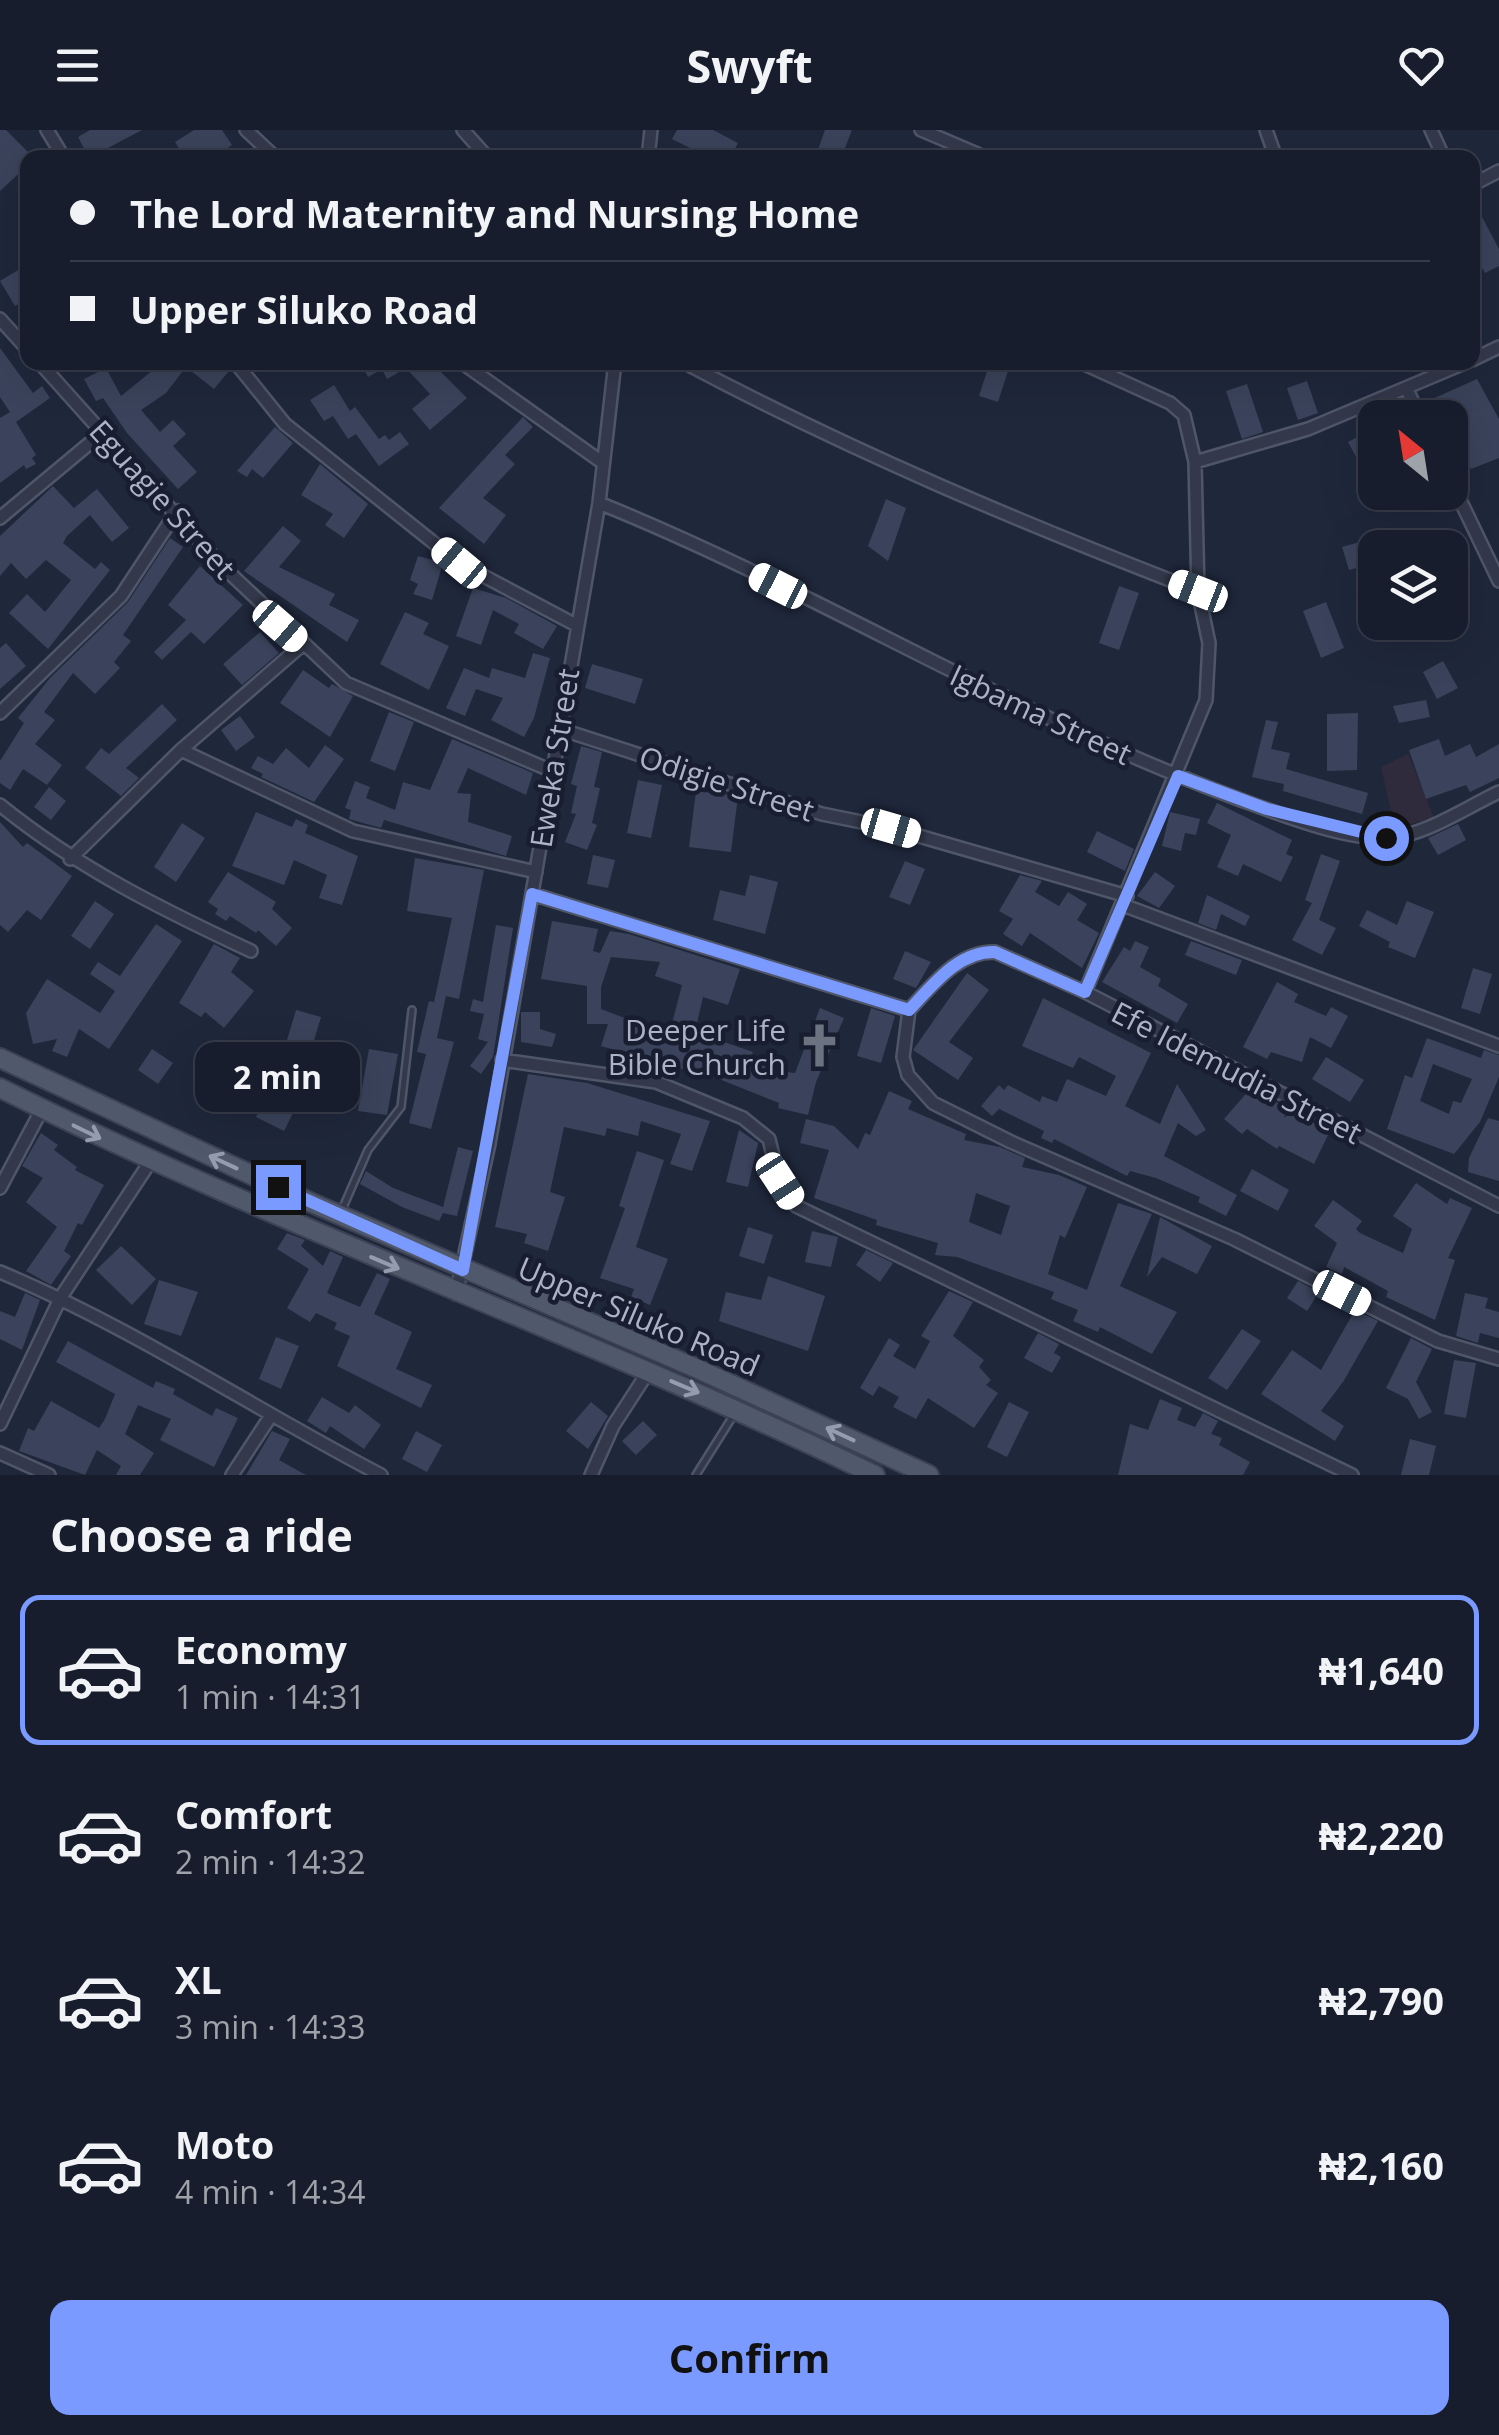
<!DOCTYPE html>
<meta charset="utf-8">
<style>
body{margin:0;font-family:"Open Sans",sans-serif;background:#242a38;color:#f1f3f6;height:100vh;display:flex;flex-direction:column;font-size:38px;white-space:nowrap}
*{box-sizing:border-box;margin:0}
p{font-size:32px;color:#9ea2a9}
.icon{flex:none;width:55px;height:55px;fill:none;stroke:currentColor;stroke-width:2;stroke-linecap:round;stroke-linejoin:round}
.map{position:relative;height:1345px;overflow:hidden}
.side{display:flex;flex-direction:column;background:#171d2c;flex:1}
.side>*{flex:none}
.hud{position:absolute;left:20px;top:20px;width:1460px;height:220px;border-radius:20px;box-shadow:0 10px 40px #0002,0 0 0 2px #363b48;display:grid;align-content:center;height:220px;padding:0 50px;background:#171d2c}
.needle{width:65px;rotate:330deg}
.tools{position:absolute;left:1358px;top:270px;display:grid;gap:20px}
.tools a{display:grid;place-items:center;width:110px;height:110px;border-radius:20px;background:#171d2c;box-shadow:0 10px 40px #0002,0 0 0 2px #363b48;font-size:50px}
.end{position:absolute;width:45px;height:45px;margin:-22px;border:12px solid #7b9aff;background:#111;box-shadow:0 0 0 5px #111}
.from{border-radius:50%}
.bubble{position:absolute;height:70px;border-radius:20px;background:#171d2c;box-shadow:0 10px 40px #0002,0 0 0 2px #363b48;font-size:32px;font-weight:700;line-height:70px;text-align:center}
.car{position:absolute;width:30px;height:60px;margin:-30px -15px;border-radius:12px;box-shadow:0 0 8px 2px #0007;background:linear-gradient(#fff 24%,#345 0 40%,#fff 0 76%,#345 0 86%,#fff 0)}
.hud b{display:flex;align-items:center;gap:35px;height:95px;font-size:38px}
.hud b+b{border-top:2px solid #363b48}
.hud i{width:25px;height:25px;background:#f1f3f6}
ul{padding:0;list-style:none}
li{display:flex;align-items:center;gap:30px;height:150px;margin:0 20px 15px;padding:0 30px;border:5px solid transparent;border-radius:20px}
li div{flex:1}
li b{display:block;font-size:38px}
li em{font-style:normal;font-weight:700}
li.selected{border-color:#7b9aff}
li>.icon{width:90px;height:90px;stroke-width:1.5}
h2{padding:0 50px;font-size:45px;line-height:120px}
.cta{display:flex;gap:20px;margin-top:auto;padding:20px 50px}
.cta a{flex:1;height:115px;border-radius:20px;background:#7b9aff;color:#111;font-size:40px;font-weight:700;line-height:115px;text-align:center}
header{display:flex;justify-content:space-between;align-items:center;height:130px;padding:0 50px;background:#171d2c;font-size:45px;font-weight:700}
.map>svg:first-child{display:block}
.medical{fill:#302b3c}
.building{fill:#3a435b;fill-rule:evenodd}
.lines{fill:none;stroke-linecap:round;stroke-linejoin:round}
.service-casing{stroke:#505669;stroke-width:10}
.minor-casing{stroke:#505669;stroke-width:16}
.primary-casing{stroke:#3c4254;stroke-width:22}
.service{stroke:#33394b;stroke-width:5}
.minor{stroke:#33394b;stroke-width:11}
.primary{stroke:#50586b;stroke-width:18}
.oneway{stroke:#969cb0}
.route{stroke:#7b9aff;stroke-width:12}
.labels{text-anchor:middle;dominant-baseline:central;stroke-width:9;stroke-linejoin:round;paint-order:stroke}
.street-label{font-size:30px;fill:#adb3c7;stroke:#181e2f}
.poi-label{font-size:30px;fill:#adb3c7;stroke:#181e2f;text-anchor:end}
</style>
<header><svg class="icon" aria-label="menu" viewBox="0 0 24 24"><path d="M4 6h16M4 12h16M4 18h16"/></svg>Swyft<svg class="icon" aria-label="heart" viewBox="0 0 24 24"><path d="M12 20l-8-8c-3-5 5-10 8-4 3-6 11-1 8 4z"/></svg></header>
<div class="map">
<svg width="1499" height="1345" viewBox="0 0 1499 1345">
<rect width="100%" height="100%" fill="#1f273b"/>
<path class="medical" d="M1408 624 1434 688 1395 698 1381 637Z"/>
<path class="building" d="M0 0H6L28 22V35L0 61Z
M90 0H142L89 28 78 7Z
M194 0H222L232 15 212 28H185L175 12Z
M677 0H713L738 13 730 28H710L672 9Z
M825 0H852L841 28H815Z
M1472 68 1499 119V136L1485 143 1472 119Z
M28 134V169L15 176 0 151Z
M0 218 33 263 42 256 50 268 16 292 36 325 32 328 36 334 26 339 24 335 0 353V288L10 282 0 267Z
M163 232H218L229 241 214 259 186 237 166 263 141 280 160 302 173 290 186 304 173 316 197 342 178 359 127 303 103 268 96 271 84 249 106 238 121 266Z
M360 232H431L467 268 430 300 412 279 430 264 406 238 387 249 382 239 368 247Z
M990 232 1009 238 998 272 979 266Z
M1477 249 1499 289V328L1471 339 1459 310 1454 313 1450 305V288H1440L1430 270Z
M1307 251 1318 283 1298 290 1287 258Z
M1247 254 1263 302 1242 309 1226 261Z
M334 255 350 281 355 277 379 309 385 305 389 310 400 302 409 314 379 336 356 304 348 309 333 286 324 291 310 270Z
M523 287 533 297 505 325 515 334 483 368 506 385 484 414 439 378Z
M275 297 293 313 263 348 252 339 247 347 237 341Z
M1375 298V362L1348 312Z
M320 334 368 374 344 408 325 395 333 384 301 365Z
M53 356 74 378 97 359 129 398 112 412 90 385 67 406 63 413 95 439 101 432 110 440 48 519 9 483 27 464 45 482 71 450 46 430 26 449 11 433 0 446V406Z
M886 369 906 378 888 431 868 416Z
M283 396 301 411 279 437 335 464 329 475 359 490 347 512 244 441Z
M1391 403 1395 418H1375V433L1349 440 1342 417Z
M170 408 183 417 123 505 131 511 114 532 120 538 95 564 73 543 44 582 55 590 35 614 62 635 47 655 23 639 10 660 0 653V631L24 593 18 588 50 548 128 472Z
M418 426 443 433 432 470 413 464 418 454 410 450Z
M200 436 243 475 204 514 191 502 162 530 154 522 186 490 168 475Z
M1119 456 1139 463 1119 520 1099 513Z
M473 458 506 468 557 496 543 519 514 503 519 494 493 480 481 515 456 506Z
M1326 472 1344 518 1321 528 1303 481Z
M405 482 429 493 423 504 449 516 429 560 380 534Z
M260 502 279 523 242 555 223 534Z
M6 513 26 536 0 559V518Z
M533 523 550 528 534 588 524 607 491 590 503 568 476 559 465 586 446 578 464 538 489 548 492 538 525 548Z
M1443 531 1458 558 1437 569 1423 542Z
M592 534 643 549 635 574 585 558Z
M303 540 329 558 332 554 353 566 330 607 280 573Z
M1426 570 1430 587 1399 593 1393 576Z
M162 574 177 590 126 638 139 648 121 666 85 638 101 618 109 624Z
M389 582 414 592 395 641 370 631Z
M1358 583 1357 640 1327 641V584Z
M240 586 255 607 236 621 221 600Z
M1266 590 1278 592 1271 619 1290 623 1286 639 1368 663 1362 684 1283 661 1284 654 1252 647Z
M452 609 533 643 526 665 468 638 457 663 471 664 468 692 512 706 506 726 384 690 381 698 349 689 351 680 345 678 355 651 370 657 366 668 395 680 403 652 430 660Z
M1439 609 1445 626 1470 614 1476 627 1499 614V648L1470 662 1466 655 1426 669 1409 620Z
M325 615 344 629 314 672 261 647 263 644 251 638 258 626 273 634 286 618 309 638Z
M581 616 602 622 594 657 600 658 592 693 597 695 587 720 565 712 576 684 571 683 577 656 571 654Z
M638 650 662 655 651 708 627 703Z
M49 657 66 671 51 690 34 677Z
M696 661 738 666 731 722 689 717Z
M1217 673 1292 710 1286 724 1293 727 1281 752 1243 734 1238 746 1217 737 1231 705 1207 693Z
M256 682 292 697 296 689 308 695 305 703 358 726 342 775 319 768 327 745 294 730 284 755 232 736Z
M1170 682 1200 689 1196 705 1185 703 1181 721 1162 716Z
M0 692 23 717 27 713 72 746 41 790 27 780 8 802 0 795Z
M182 693 205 708 176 752 154 737Z
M1458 694 1466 710 1438 725 1428 708Z
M1097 701 1134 719 1125 741 1087 722Z
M1321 724 1340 731 1319 790 1336 798 1322 825 1292 810 1312 773 1305 770Z
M593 725 615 730 608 758 587 754Z
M415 728 484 740 459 869 446 866 437 908 454 912 431 999 409 993 426 924 417 922 429 871 434 872 452 788 407 781Z
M905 731 925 739 910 775 889 767Z
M228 742 276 772 272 779 292 798 276 816 258 800 256 803 230 786 226 791 215 784 218 779 208 772Z
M1155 742 1175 756 1159 778 1137 766Z
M750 745 778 752 765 804 713 790 720 760 745 766Z
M1020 745 1042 751 1035 762 1059 776 1068 762 1087 774 1077 790 1099 803 1082 838 1030 803 1022 816 1003 804 1013 789 999 781Z
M1207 765 1250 786 1245 796 1221 784 1216 800 1198 793Z
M95 771 114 784 90 819 71 806Z
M1407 771 1434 782 1415 828 1388 817 1390 812 1359 796 1367 780 1397 795Z
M552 791 598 799 593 821 600 823 610 801 629 804 740 839 728 875 703 867 695 902 753 922 750 930 778 941 795 943 820 878 844 888 816 952 808 985 778 978 779 973 719 949 601 916 608 894H587V856L541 849ZM611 827 660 832 655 846 682 855 669 905 601 879V857Z
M156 794 182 811 109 919 79 899 67 927 52 921 57 909 33 914 26 883 47 849 100 883 115 861 90 844 98 832 120 846Z
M496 795 513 798 493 927 481 944 470 936 488 912 478 909 484 884 470 881 473 869 483 872Z
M1135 811 1149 817 1140 837 1161 849 1158 856 1188 874 1177 893 1102 852 1124 817 1130 821Z
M1191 811 1242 830 1236 845 1185 825Z
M214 814 240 828 231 842 254 861 224 898 205 882 201 887 179 873Z
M905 821 931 832 916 858 893 849Z
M1473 838 1492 844 1480 884 1461 878Z
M967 843 989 860 949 912 973 928 958 950 913 920Z
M1277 852 1298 864 1294 872 1326 886 1331 877 1348 886 1331 918 1310 907 1302 932 1271 922 1267 929 1243 917Z
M1043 868 1151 923 1125 976 1160 994 1177 954 1206 1000 1196 1006 1178 993 1164 1026 1237 1065 1226 1086 1198 1072 1200 1067 1156 1048 1130 1041 1127 1046 1054 1009 1052 1013 1041 1008 1044 1001 999 979 992 986 981 976 999 955 1004 960 1008 955 1040 972 1042 966 1057 972 1067 949 1106 966 1116 946 1079 927 1073 938 1022 916Z
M871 878 895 886 881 933 857 926Z
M296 880 321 887 304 944 279 937Z
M521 882H540V899L556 904 552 917 521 912Z
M1427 908 1481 928 1484 920 1499 925V947L1480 992 1454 1024 1387 999 1405 945 1412 948ZM1433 934 1472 949 1461 973 1453 971 1449 984 1420 971Z
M152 919 173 933 158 954 138 940Z
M369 919 398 924 387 985 358 981Z
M1326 927 1364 950 1350 972 1312 949Z
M528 944 587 953 710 991 692 1041 670 1034 681 1004 641 991 638 1006 607 998 605 1006 564 997 550 1062 565 1067 548 1121 524 1113 527 1104 495 1097Z
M1251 958 1272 977 1276 972 1287 979 1284 988 1291 982 1330 1001 1314 1034 1279 1016 1277 1019 1247 999 1242 1004 1224 989Z
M889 961 912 971 908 979 966 1004 964 1010 1000 1017 1025 1028 1022 1037 1059 1045 1087 1057 1065 1108 1060 1105 1048 1144 1087 1160 1118 1073 1152 1084 1120 1156 1177 1182 1152 1224 1100 1197 1098 1202 1073 1191 1078 1180 1051 1169 1054 1162 957 1127 935 1125 938 1113 876 1095 877 1090 814 1068 829 1020 800 1013 806 989 834 996 858 1019 865 1003 870 1005ZM976 1063 1010 1076 1001 1105 969 1092Z
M266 967 294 981 284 1001 256 987Z
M1488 988 1499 991V1051L1468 1042 1469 1028Z
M739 1000 758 1013 748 1057 726 1052Z
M41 1003 58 1015 54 1020 77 1037 75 1040 104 1055 82 1095 78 1093 64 1121 71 1126 51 1155 26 1141 57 1097 26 1072 43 1048 22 1036Z
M458 1017 473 1021 457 1086 443 1083 439 1091 402 1077 360 1054 366 1041 393 1058 443 1077Z
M637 1021 664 1030 636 1117 668 1129 650 1175 631 1167 634 1159 600 1148 625 1078 619 1076Z
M1252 1039 1289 1060 1278 1081 1240 1061Z
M1416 1053 1447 1074 1450 1068 1472 1078 1448 1128 1455 1130 1435 1190 1386 1167 1388 1161 1344 1137 1342 1144 1326 1137 1337 1113 1314 1096 1333 1070 1362 1091 1356 1099 1360 1103 1403 1123 1412 1099 1393 1086Z
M1160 1087 1212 1116 1197 1144 1162 1127 1147 1147Z
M748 1097 773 1105 764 1134 739 1126Z
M812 1101 838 1107 831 1137 805 1132Z
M287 1103 305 1110 301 1116 323 1136 330 1121 343 1127 327 1163 360 1177 377 1143 390 1149 374 1184 412 1202 396 1239 432 1255 421 1278 337 1236 350 1206 334 1199 337 1193 316 1183 310 1192 287 1178 309 1139 277 1119Z
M121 1116 156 1149 132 1175 96 1140Z
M866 1120 893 1133 880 1152 856 1135Z
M768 1146 825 1166 808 1221 719 1191 726 1162 761 1170Z
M159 1150 198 1162 181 1206 144 1194Z
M1298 1151 1319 1162 1307 1181 1287 1168Z
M949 1161 973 1172 953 1206 984 1230 979 1237 991 1250 986 1255 998 1263 974 1298 928 1268 916 1289 893 1277 899 1267 879 1256 873 1266 860 1258 889 1208 900 1215 893 1226 915 1239 930 1211 921 1206Z
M25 1163 40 1170 22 1220 0 1209V1181L15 1187Z
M1465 1163 1488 1168 1485 1178 1499 1182V1208L1480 1203 1478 1213 1456 1206Z
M1355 1180 1378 1191 1343 1252 1321 1281 1344 1296 1335 1311 1261 1264 1292 1220 1321 1240Z
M1242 1199 1261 1211 1227 1260 1208 1248Z
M1038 1203 1059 1214 1054 1223 1061 1227 1052 1243 1024 1228Z
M276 1207 299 1216 281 1259 259 1249Z
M1411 1208 1432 1219 1416 1252 1432 1282 1419 1289 1408 1269 1386 1258Z
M68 1211 153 1258 156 1251 175 1259 173 1264 212 1286 216 1278 238 1288 214 1337 160 1310 171 1289 138 1275 125 1304 154 1323 140 1345H116L121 1336 97 1320 85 1345 19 1321 28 1298 34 1301 51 1271 99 1298 105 1289 115 1264 56 1232Z
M1454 1230 1476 1233 1466 1288 1444 1284Z
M322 1267 349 1283 355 1275 381 1295 364 1319 330 1296 326 1303 307 1291Z
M1160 1269 1182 1278 1177 1290 1195 1297 1203 1283 1218 1291 1211 1304 1222 1308 1219 1315 1250 1332 1243 1345H1118L1130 1294 1148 1300Z
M591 1272 608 1286 588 1319 566 1301Z
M1009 1272 1029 1282 1007 1327 987 1317Z
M643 1291 657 1305 636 1325 622 1311Z
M272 1301 290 1309 279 1330 306 1345H246Z
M416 1301 442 1315 427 1342 402 1329Z
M1410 1309 1436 1316 1429 1345H1401Z"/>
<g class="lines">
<defs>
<path id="service" d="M341 1082 368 1020 401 977 412 880
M696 1345 733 1286"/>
<path id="minor" d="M47 0 64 28
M246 0 276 28
M463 0 488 28
M921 0 987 28
M1266 0 1276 28
M1431 0 1444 28
M648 28 651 0
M1472 55 1499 41
M0 189 28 220
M1472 230 1499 217
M39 232 219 433 346 553 552 641
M235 232 285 294 459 433 576 495
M461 232 603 333
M683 232C850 321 1022 393 1198 461
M1080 232 1170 273 1184 285 1195 332 1198 461 1209 513 1206 570 1085 862
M1407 260 1421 288
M1195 332 1308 299 1467 232
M1450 349 1499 451
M599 373C815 460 1014 586 1233 667 1274 682 1343 710 1387 708 1425 706 1465 678 1499 662
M0 388 102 303
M0 583 121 466 177 381
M560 599 822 684 891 698 1127 766
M181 620 353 701 536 742
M0 675C78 738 161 779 251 821
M70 729 181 620 302 515
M532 764 909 880C933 855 958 821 995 822L1085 862 1499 1076
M1123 775 1499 916
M909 880 903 927 908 945 933 973 1011 1012 1234 1109 1438 1211 1499 1229
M502 930 656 952 743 988 769 1009 779 1051 796 1076 1352 1345
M0 1058 42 979
M0 1142C132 1197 254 1279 381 1345
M456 1164 489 1014 599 373 615 232
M0 1294 61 1167 150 1032
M0 1323 49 1345
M232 1345 270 1287
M591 1345 613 1296 648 1242"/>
<path id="primary" d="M0 928 312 1073 698 1239 929 1345
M0 958C286 1100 588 1206 875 1345"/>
</defs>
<use href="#service" class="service-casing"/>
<use href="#minor" class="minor-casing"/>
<use href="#primary" class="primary-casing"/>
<use href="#service" class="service"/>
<use href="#minor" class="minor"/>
<use href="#primary" class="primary"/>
</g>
<defs><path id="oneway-shaft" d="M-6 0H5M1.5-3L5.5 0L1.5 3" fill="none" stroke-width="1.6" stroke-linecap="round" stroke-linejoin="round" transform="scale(2.5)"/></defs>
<g class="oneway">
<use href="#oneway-shaft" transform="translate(87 1002) rotate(26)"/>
<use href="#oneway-shaft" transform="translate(223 1032) rotate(-155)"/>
<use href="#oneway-shaft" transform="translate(385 1133) rotate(23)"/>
<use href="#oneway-shaft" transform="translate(685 1257) rotate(23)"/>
<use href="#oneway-shaft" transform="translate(840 1304) rotate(-155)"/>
</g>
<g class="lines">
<path class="route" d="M278 1057 463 1140 532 764 909 880C933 855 958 821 995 822L1085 862 1178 646 1267 679 1386 708"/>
</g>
<defs>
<symbol id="church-bare" viewBox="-9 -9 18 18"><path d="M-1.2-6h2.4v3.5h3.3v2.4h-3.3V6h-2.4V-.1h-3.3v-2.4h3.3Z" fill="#6b7280" stroke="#181e2f" stroke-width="2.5" paint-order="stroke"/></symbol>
</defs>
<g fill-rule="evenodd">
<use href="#church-bare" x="788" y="884" width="63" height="63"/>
</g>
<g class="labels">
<g class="street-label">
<text transform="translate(163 369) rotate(48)">Eguagie Street</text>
<text transform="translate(1041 584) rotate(25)">Igbama Street</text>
<text transform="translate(554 628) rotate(-81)">Eweka Street</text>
<text transform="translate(727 653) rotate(18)">Odigie Street</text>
<text transform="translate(1237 942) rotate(27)">Efe Idemudia Street</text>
<text transform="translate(639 1186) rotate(23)">Upper Siluko Road</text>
</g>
<g class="poi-label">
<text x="786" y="899">Deeper Life<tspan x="786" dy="34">Bible Church</tspan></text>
</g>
</g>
</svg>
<div class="tools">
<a><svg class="needle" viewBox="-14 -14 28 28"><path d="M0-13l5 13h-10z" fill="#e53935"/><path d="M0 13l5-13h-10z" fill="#9ea2a9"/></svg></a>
<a><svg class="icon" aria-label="layers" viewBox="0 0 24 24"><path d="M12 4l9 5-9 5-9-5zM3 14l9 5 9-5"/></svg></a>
</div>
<i class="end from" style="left:1386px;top:708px"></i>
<i class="end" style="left:278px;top:1057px"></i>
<div class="bubble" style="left:195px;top:912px;width:165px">2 min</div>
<i class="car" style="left:459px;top:433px;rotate:310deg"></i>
<i class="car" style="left:778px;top:456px;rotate:297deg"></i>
<i class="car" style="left:1198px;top:461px;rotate:291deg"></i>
<i class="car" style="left:280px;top:496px;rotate:131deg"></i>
<i class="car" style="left:891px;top:698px;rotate:106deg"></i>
<i class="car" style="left:780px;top:1051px;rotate:147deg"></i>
<i class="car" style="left:1342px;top:1163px;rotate:117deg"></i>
<div class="hud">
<b><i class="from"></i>The Lord Maternity and Nursing Home</b>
<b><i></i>Upper Siluko Road</b>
</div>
</div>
<section class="side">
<h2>Choose a ride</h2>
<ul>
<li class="selected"><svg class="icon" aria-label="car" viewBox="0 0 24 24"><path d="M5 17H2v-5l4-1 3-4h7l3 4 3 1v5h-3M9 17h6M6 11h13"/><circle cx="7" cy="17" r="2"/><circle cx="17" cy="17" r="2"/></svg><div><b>Economy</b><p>1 min · 14:31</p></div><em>₦1,640</em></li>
<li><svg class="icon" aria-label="car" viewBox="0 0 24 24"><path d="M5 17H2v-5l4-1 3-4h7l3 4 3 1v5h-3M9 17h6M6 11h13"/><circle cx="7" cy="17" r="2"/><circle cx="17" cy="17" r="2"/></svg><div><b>Comfort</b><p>2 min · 14:32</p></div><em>₦2,220</em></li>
<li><svg class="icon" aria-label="car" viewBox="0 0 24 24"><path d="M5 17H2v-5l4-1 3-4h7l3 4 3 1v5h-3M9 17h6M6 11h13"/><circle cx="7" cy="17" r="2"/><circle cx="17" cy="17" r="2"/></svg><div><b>XL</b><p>3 min · 14:33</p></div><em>₦2,790</em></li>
<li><svg class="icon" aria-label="car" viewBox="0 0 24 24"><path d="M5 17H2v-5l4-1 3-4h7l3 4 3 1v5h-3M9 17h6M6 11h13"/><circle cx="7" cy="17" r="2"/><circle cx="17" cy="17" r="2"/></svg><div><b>Moto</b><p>4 min · 14:34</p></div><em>₦2,160</em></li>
</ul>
<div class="cta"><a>Confirm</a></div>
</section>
